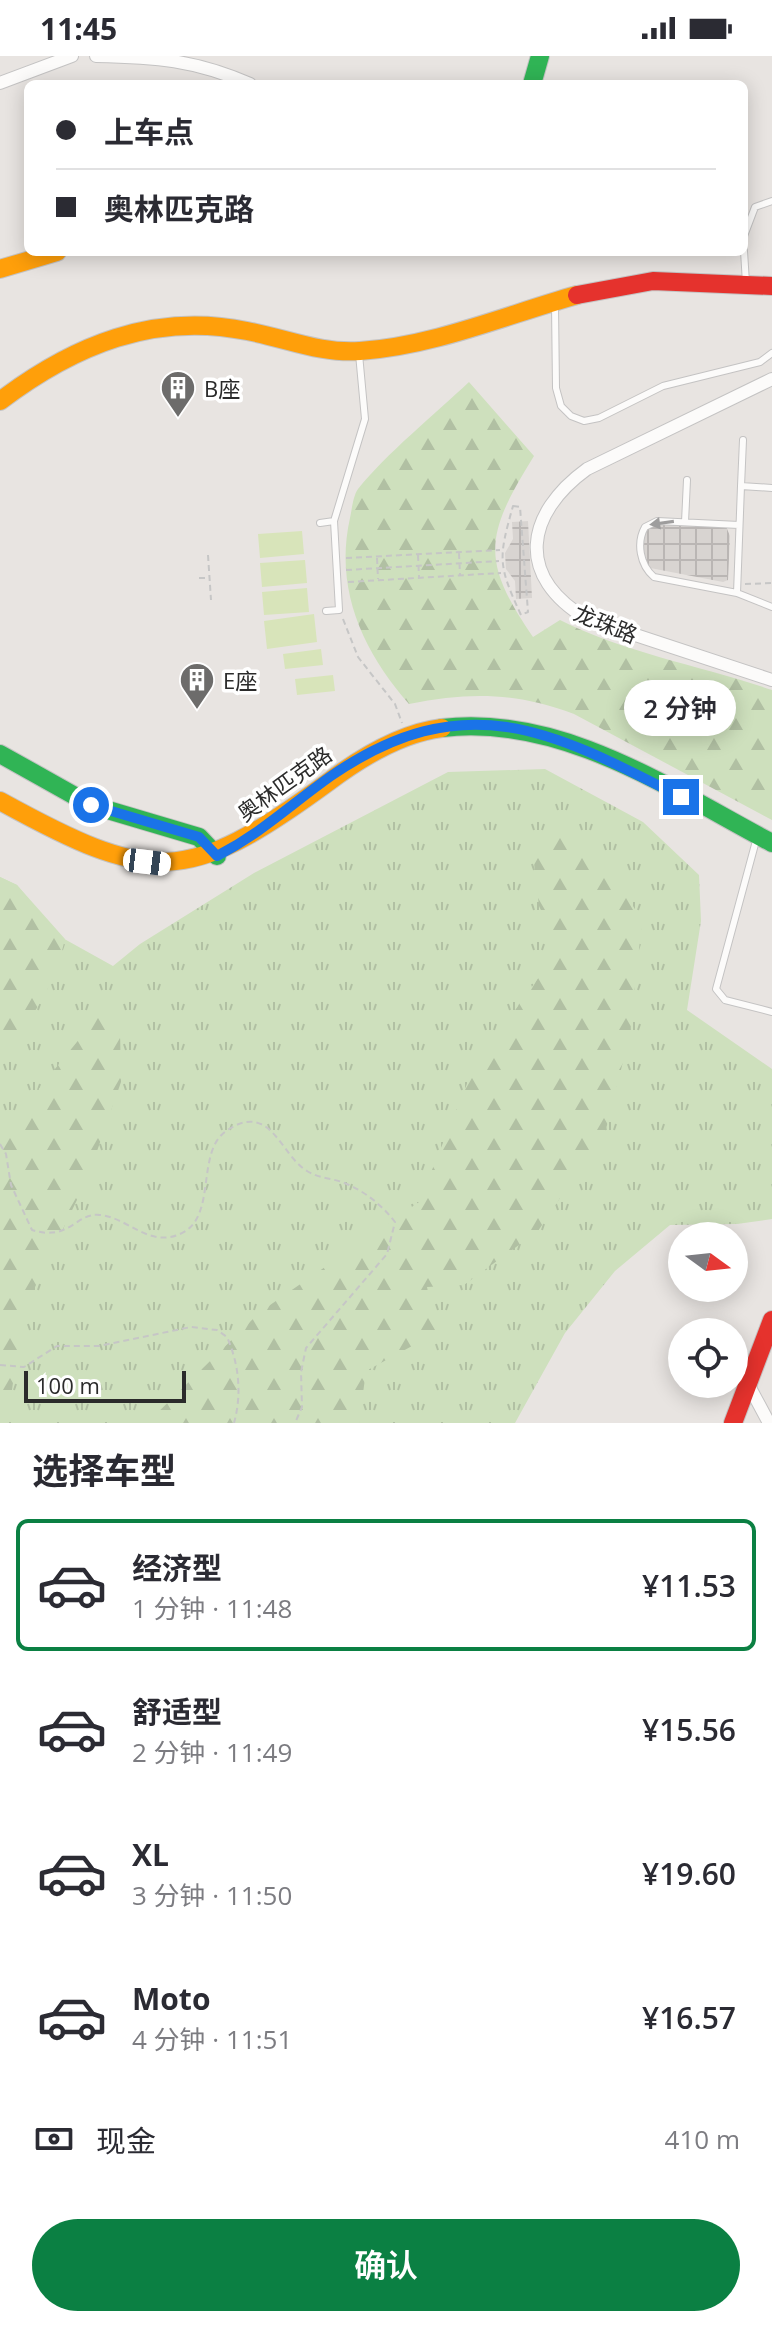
<!DOCTYPE html>
<html lang="zh">
<meta charset="utf-8">
<style>
body{margin:0;font-family:"Open Sans","Noto Sans SC",sans-serif;background:#f7f7f7;color:#2b2b33;height:100vh;display:flex;flex-direction:column;font-size:30px;white-space:nowrap}
*{box-sizing:border-box;margin:0}
p{font-size:26px;color:#7c7c81}
.icon{flex:none;width:44px;height:44px;fill:none;stroke:currentColor;stroke-width:2;stroke-linecap:round;stroke-linejoin:round}
.map{position:relative;height:1367px;overflow:hidden}
.side{display:flex;flex-direction:column;background:#fff;flex:1}
.side>*{flex:none}
.top-card{position:absolute;left:24px;top:24px;width:724px;height:176px;border-radius:12px;box-shadow:0 4px 20px #0003;display:grid;align-content:center;height:176px;padding:0 32px;background:#fff}
.needle{width:52px;rotate:105deg}
.controls{position:absolute;left:668px;top:1166px;display:grid;gap:16px}
.controls a{display:grid;place-items:center;width:80px;height:80px;border-radius:50%;background:#fff;box-shadow:0 4px 20px #0003;font-size:40px}
.scale{position:absolute;left:24px;bottom:20px;width:162px;box-sizing:border-box;padding-left:8px;border:4px solid #2b2b2b;border-top:0;font-size:22px;line-height:28px;white-space:nowrap;color:#2b2b2b;-webkit-text-stroke:6px #fff;paint-order:stroke}
.end{position:absolute;width:36px;height:36px;margin:-18px;border:10px solid #1a73e8;background:#fff;box-shadow:0 0 0 4px #fff}
.from{border-radius:50%}
.bubble{position:absolute;height:56px;border-radius:28px;background:#fff;box-shadow:0 4px 20px #0003;font-size:26px;font-weight:600;line-height:56px;text-align:center}
.car{position:absolute;width:24px;height:48px;margin:-24px -12px;border-radius:10px;box-shadow:0 0 6px 2px #0007;background:linear-gradient(#fff 24%,#345 0 40%,#fff 0 76%,#345 0 86%,#fff 0)}
.top-card b{display:flex;align-items:center;gap:28px;height:76px;font-size:30px}
.top-card b+b{border-top:2px solid #e1e1e2}
.top-card i{width:20px;height:20px;background:#2b2b33}
ul{padding:0;list-style:none}
li{display:flex;align-items:center;gap:24px;height:132px;margin:0 16px 12px;padding:0 16px;border:4px solid transparent;border-radius:12px}
li div{flex:1}
li b{display:block;font-size:30px}
li em{font-style:normal;font-weight:600}
li.current{border-color:#0b8043}
li>.icon{width:72px;height:72px;stroke-width:1.5}
h2{padding:0 32px;font-size:36px;line-height:96px}
.pay{display:flex;align-items:center;gap:20px;height:88px;padding:0 32px;font-size:30px}
.pay p{margin-inline-start:auto}
.button{display:flex;gap:16px;margin-top:auto;padding:16px 32px}
.button a{flex:1;height:92px;border-radius:48px;background:#0b8043;color:#fff;font-size:32px;font-weight:600;line-height:92px;text-align:center}
.status{display:flex;justify-content:space-between;align-items:center;height:56px;padding:0 40px;background:#fff;direction:ltr}
.status svg{height:22px;fill:currentColor}
.map>svg:first-child{display:block}
.grass{fill:url(#grass-tufts)}
.forest{fill:url(#forest-firs)}
.pitch{fill:#d8e4ba}
.plaza{fill:url(#plaza-grid)}
.lines{fill:none;stroke-linecap:round;stroke-linejoin:round}
.lane-casing{stroke:#c4c3c3;stroke-width:8}
.street-casing{stroke:#c4c3c3;stroke-width:14}
.fast-casing{stroke:#c4c3c3;stroke-width:20}
.slow-casing{stroke:#c4c3c3;stroke-width:20}
.jam-casing{stroke:#c4c3c3;stroke-width:20}
.path{stroke:#c6c6c6;stroke-width:2;stroke-dasharray:6 4;stroke-linecap:butt}
.lane{stroke:#fcfbfa;stroke-width:6}
.street{stroke:#fcfbfa;stroke-width:12}
.fast{stroke:#30b455;stroke-width:18}
.slow{stroke:#ff9f0a;stroke-width:18}
.jam{stroke:#e5322d;stroke-width:18}
.oneway{fill:#9e9d9d}
.route{stroke:#1a73e8;stroke-width:10}
.labels{text-anchor:middle;dominant-baseline:central;stroke-width:7;stroke-linejoin:round;paint-order:stroke}
.poi-label{font-size:22px;fill:#2b2b2b;stroke:#fff;text-anchor:start}
.street-label{font-size:22px;fill:#2b2b2b;stroke:#fff}
</style>
<div class="status"><b>11:45</b><svg viewBox="0 0 49 12"><path d="M0 12V9h3v3zM5 12V6h3v6zM10 12V3h3v9zM15 12V0h3v12zM26 1h20v11H26zM47 4h2v5h-2z"/></svg></div>
<div class="map">
<svg width="772" height="1367" viewBox="0 0 772 1367">
<defs>
<pattern id="grass-tufts" width="24" height="20" patternUnits="userSpaceOnUse" patternTransform="scale(2)"><rect width="24" height="20" fill="#cee0bd"/><path d="M3 7l-1-3M5 7V3M7 7l1-3M15 17l-1-3M17 17v-4M19 17l1-3" fill="none" stroke="#b1c0a3"/></pattern>
<pattern id="forest-firs" width="22" height="20" patternUnits="userSpaceOnUse" patternTransform="scale(2)"><rect width="22" height="20" fill="#cee0bd"/><path d="M5 1l3.5 6h-7zM16 11l3.5 6h-7z" fill="#b1c0a3"/></pattern>
<pattern id="plaza-grid" width="8" height="8" patternUnits="userSpaceOnUse" patternTransform="scale(2)"><rect width="8" height="8" fill="#d8d4d1"/><path d="M0 4h8M4 0v8" fill="none" stroke="#bab6b4"/></pattern>
</defs>
<rect width="100%" height="100%" fill="#e8e4e1"/>
<path class="grass" d="M545 713 643 766 699 819 701 865 687 954 772 1013V1163L737 1168 670 1169 615 1215 565 1277 515 1367H0V821L17 829 59 880 113 910 140 888 254 817 448 716Z"/>
<path class="forest" d="M469 326 534 400C485 479 480 504 533 581L560 564C625 597 702 610 772 634V764L574 658C514 636 470 636 409 648 363 596 334 533 350 462 352 453 353 440 358 433 385 399 436 357 469 326Z
M556 775 608 808 642 865 630 978 606 1073 538 1175 464 1229 427 1231 436 1277 366 1315 359 1367H147L260 1256 419 1146 473 1013 559 893 539 850 531 781Z
M0 821 17 829 65 883C56 922 34 969 0 993Z
M107 949 120 973 121 1026 88 1121 23 1256 8 1362 0 1367V1087L20 1056Z"/>
<path class="pitch" d="M302 475 304 498 260 502 258 478Z
M305 504 307 527 262 531 260 507Z
M307 532 309 556 264 559 262 536Z
M314 558 317 586 267 593 264 565Z
M321 593 323 609 285 613 283 598Z
M333 619 335 635 297 639 295 623Z"/>
<path class="plaza" d="M528 465 532 542 516 543 515 525 506 513 505 497 513 483 512 466Z
M650 468H725L730 480 728 524 723 526 645 511 640 490 645 471Z"/>
<g class="lines">
<defs>
<path id="lane" d="M744 180 755 151 772 145
M744 195 746 227
M555 249 556 332 561 350 571 360 584 365 599 362 663 330 760 306 772 297
M741 430 743 384
M772 432 741 430 737 537 772 551
M685 466 687 424
M320 467 334 465
M737 537 654 521C640 509 636 487 645 471L657 465 739 469
M326 555 339 554 334 465 365 363 359 298
M757 781 716 933 725 944 772 956"/>
<path id="street" d="M96 0C155 1 195 4 250 28
M0 27 72 0
M772 323 587 413C525 458 515 520 587 563L772 624
M748 1328 769 1367"/>
<path id="fast" d="M532 28 540 0
M442 672C562 658 670 733 772 787
M0 698 91 749 199 781 217 800"/>
<path id="slow" d="M0 213 57 196
M0 345C74 289 154 256 247 275 285 282 321 298 360 295 434 290 506 259 577 239
M0 745C151 828 186 830 327 727 360 702 400 677 442 672"/>
<path id="jam" d="M577 239 653 225 772 230
M733 1367 772 1264"/>
</defs>
<use href="#lane" class="lane-casing"/>
<use href="#street" class="street-casing"/>
<use href="#fast" class="fast-casing"/>
<use href="#slow" class="slow-casing"/>
<use href="#jam" class="jam-casing"/>
<path class="path" d="M513 450 520 451 528 556 521 559C498 509 498 503 513 450Z
M459 497 460 519
M208 499 211 544
M418 499 419 521
M346 502 500 494
M377 502 378 523
M346 514 499 505
M199 522H208
M348 526 501 517
M745 528 772 527
M343 563 358 601 395 648 402 667
M0 1088 6 1098 11 1129 32 1174C70 1186 76 1156 100 1159 127 1161 149 1192 180 1178 218 1162 195 1097 226 1075 271 1044 280 1099 307 1115 318 1122 330 1122 342 1126 363 1134 381 1148 395 1166L387 1198 306 1292 301 1316 302 1351 295 1367
M0 1309 24 1311 57 1290H99L191 1271 217 1274 227 1281C239 1308 242 1338 234 1367"/>
<use href="#lane" class="lane"/>
<use href="#street" class="street"/>
<use href="#fast" class="fast"/>
<use href="#slow" class="slow"/>
<use href="#jam" class="jam"/>
</g>
<defs><path id="oneway-solid" d="M-6-.8H1V-3.2L6.5 0L1 3.2V.8H-6Z" transform="scale(2)"/></defs>
<use class="oneway" href="#oneway-solid" transform="translate(662 467) rotate(172)"/>
<g class="lines">
<path class="route" d="M91 749 199 781 217 800C263 776 290 749 331 720 465 628 553 675 681 741"/>
</g>
<defs>
<symbol id="building-pin" viewBox="-11 -11 22 30"><path d="M0 17L-7.5 6A9.5 9.5 0 1 1 7.5 6Z" fill="#6d6c6b" stroke="#fff"/><path d="M-4-6H4V6H1V3H-1V6H-4ZM-2.5-4.3h1.7v1.8h-1.7ZM.8-4.3h1.7v1.8H.8ZM-2.5-1h1.7V.8h-1.7ZM.8-1h1.7V.8H.8Z" fill="#fff"/></symbol>
</defs>
<g fill-rule="evenodd">
<use href="#building-pin" x="158" y="312" width="40" height="54"/>
<use href="#building-pin" x="177" y="604" width="40" height="54"/>
</g>
<g class="labels">
<g class="poi-label">
<text x="204" y="332">B座</text>
<text x="223" y="624">E座</text>
</g>
<g class="street-label">
<text transform="translate(606 567) rotate(22)">龙珠路</text>
<text transform="translate(284 727) rotate(-36)">奥林匹克路</text>
</g>
</g>
</svg>
<div class="controls">
<a><svg class="needle" viewBox="-14 -14 28 28"><path d="M0-13l5 13h-10z" fill="#e53935"/><path d="M0 13l5-13h-10z" fill="#7c7c81"/></svg></a>
<a><svg class="icon" aria-label="locate" viewBox="0 0 24 24"><circle cx="12" cy="12" r="6"/><path d="M12 2v4M12 18v4M2 12h4M18 12h4"/></svg></a>
</div>
<div class="scale">100 m</div>
<i class="end from" style="left:91px;top:749px"></i>
<i class="end" style="left:681px;top:741px"></i>
<div class="bubble" style="left:624px;top:624px;width:112px">2 分钟</div>
<i class="car" style="left:147px;top:806px;rotate:97deg"></i>
<div class="top-card">
<b><i class="from"></i>上车点</b>
<b><i></i>奥林匹克路</b>
</div>
</div>
<section class="side">
<h2>选择车型</h2>
<ul>
<li class="current"><svg class="icon" aria-label="car" viewBox="0 0 24 24"><path d="M5 17H2v-5l4-1 3-4h7l3 4 3 1v5h-3M9 17h6M6 11h13"/><circle cx="7" cy="17" r="2"/><circle cx="17" cy="17" r="2"/></svg><div><b>经济型</b><p>1 分钟 · 11:48</p></div><em>¥11.53</em></li>
<li><svg class="icon" aria-label="car" viewBox="0 0 24 24"><path d="M5 17H2v-5l4-1 3-4h7l3 4 3 1v5h-3M9 17h6M6 11h13"/><circle cx="7" cy="17" r="2"/><circle cx="17" cy="17" r="2"/></svg><div><b>舒适型</b><p>2 分钟 · 11:49</p></div><em>¥15.56</em></li>
<li><svg class="icon" aria-label="car" viewBox="0 0 24 24"><path d="M5 17H2v-5l4-1 3-4h7l3 4 3 1v5h-3M9 17h6M6 11h13"/><circle cx="7" cy="17" r="2"/><circle cx="17" cy="17" r="2"/></svg><div><b>XL</b><p>3 分钟 · 11:50</p></div><em>¥19.60</em></li>
<li><svg class="icon" aria-label="car" viewBox="0 0 24 24"><path d="M5 17H2v-5l4-1 3-4h7l3 4 3 1v5h-3M9 17h6M6 11h13"/><circle cx="7" cy="17" r="2"/><circle cx="17" cy="17" r="2"/></svg><div><b>Moto</b><p>4 分钟 · 11:51</p></div><em>¥16.57</em></li>
</ul>
<div class="pay"><svg class="icon" aria-label="cash" viewBox="0 0 24 24"><path d="M3 7h18v10H3z"/><circle cx="12" cy="12" r="2"/></svg>现金<p>410 m</p></div>
<div class="button"><a>确认</a></div>
</section>
